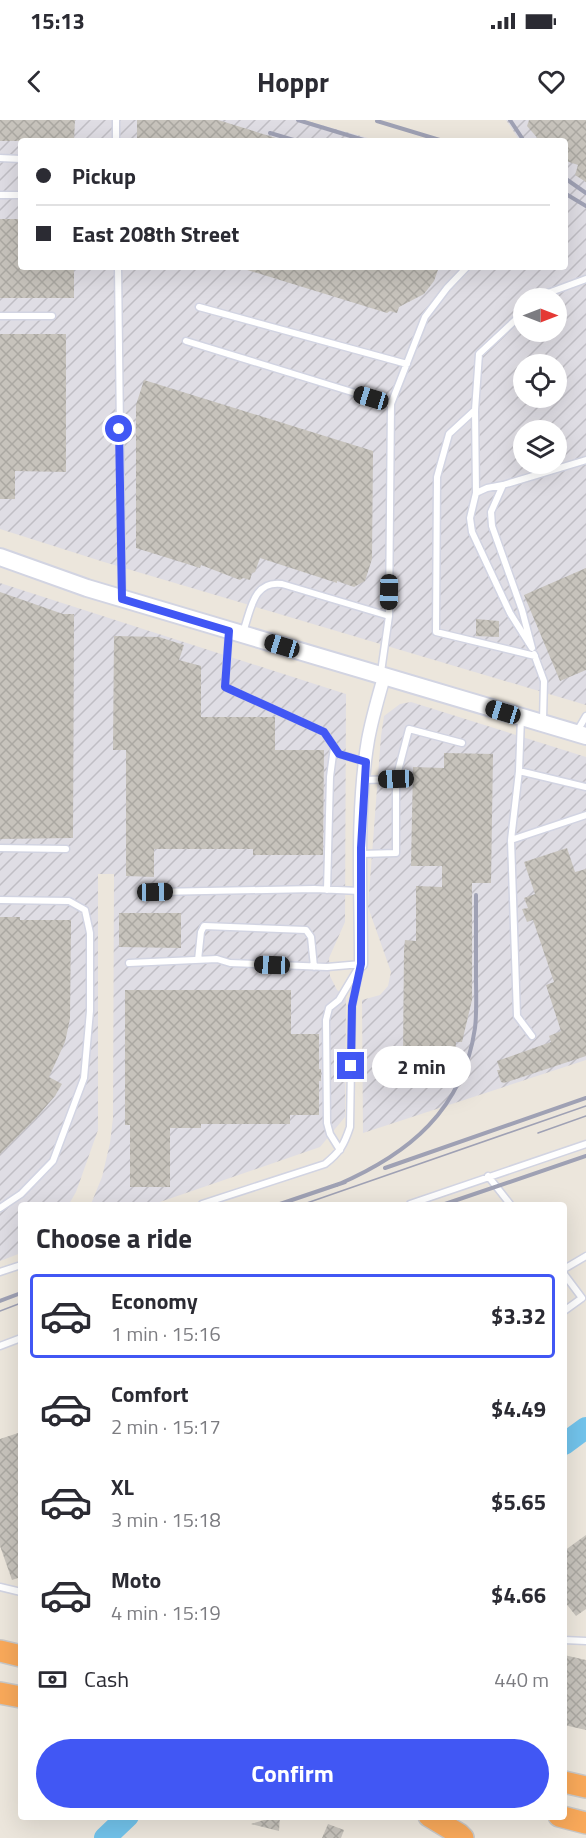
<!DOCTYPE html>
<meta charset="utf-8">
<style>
body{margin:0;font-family:"Titillium Web",sans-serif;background:#f2f2f3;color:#2b2b33;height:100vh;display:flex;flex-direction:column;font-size:22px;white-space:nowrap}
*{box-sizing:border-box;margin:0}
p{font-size:20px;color:#7c7c81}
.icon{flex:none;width:33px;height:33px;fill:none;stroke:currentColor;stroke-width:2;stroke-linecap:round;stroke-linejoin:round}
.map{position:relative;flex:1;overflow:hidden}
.panel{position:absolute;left:18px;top:1082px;width:549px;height:618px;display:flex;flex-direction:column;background:#fff;border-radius:6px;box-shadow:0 6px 24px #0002}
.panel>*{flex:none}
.banner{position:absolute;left:18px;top:18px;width:550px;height:132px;border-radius:6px;box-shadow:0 6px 24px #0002;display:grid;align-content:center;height:132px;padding:0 18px;background:#fff}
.needle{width:39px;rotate:90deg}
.tools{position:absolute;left:513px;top:168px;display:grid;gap:12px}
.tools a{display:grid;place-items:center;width:54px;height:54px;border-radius:50%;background:#fff;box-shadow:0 6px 24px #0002;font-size:30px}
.end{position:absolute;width:27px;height:27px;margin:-14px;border:8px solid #4157f4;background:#fff;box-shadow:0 0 0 3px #fff}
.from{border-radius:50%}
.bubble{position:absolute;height:42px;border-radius:21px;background:#fff;box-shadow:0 6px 24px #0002;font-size:20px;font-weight:700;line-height:42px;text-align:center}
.car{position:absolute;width:18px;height:36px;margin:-18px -9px;border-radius:8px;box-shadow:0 0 4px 2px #0007;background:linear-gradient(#222 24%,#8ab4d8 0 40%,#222 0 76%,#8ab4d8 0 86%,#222 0)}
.banner b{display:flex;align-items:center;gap:21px;height:57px;font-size:22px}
.banner b+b{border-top:2px solid #e1e1e2}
.banner i{width:15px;height:15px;background:#2b2b33}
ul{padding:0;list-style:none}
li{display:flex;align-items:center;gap:18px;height:84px;margin:0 12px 9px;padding:0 6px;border:3px solid transparent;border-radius:6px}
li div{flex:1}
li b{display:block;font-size:22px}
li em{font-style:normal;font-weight:700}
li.active{border-color:#4157f4}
li>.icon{width:54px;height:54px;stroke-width:1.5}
h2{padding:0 18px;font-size:27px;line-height:72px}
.pay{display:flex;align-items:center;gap:15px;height:66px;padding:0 18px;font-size:22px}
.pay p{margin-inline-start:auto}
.button{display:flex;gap:12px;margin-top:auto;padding:12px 18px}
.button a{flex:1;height:69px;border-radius:36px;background:#4157f4;color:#fff;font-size:24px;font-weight:700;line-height:69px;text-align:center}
.status{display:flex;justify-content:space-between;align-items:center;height:42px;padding:0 30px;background:#fff;direction:ltr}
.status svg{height:16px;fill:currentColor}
header{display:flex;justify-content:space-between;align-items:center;height:78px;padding:0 18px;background:#fff;font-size:27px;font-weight:700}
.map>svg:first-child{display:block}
.industrial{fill:url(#industrial-furrows);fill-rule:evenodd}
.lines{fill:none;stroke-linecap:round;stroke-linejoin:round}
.river{stroke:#72c3eb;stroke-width:22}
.building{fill:url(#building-cross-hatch)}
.service-casing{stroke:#d2d4e2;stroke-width:9}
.minor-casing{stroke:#d2d4e2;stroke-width:15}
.secondary-casing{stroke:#d2d4e2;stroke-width:20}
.motorway-casing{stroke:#c8c8c8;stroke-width:24}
.service{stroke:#fff;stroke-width:6}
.minor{stroke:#fff;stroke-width:12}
.secondary{stroke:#fff;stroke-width:16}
.motorway{stroke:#f9a95a;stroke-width:21}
.tram{stroke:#9fa1b4;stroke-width:1.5}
.rail{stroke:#9fa1b4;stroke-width:4}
.route{stroke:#4157f4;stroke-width:8}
</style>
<div class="status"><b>15:13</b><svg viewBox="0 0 49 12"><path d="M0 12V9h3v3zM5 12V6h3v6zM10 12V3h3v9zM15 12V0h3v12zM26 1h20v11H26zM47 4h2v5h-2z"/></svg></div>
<header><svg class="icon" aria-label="back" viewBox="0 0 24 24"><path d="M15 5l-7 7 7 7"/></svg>Hoppr<svg class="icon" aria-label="heart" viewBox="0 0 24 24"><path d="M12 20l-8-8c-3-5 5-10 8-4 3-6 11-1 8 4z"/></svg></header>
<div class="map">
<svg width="586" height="1718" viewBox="0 0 586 1718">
<defs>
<pattern id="industrial-furrows" width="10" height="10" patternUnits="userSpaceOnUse" patternTransform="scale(1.5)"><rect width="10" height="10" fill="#dfdde4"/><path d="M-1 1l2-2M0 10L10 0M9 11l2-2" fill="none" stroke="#c0bec4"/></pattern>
<pattern id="building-cross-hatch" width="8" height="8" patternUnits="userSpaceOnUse" patternTransform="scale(1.5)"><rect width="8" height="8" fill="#c7c3bc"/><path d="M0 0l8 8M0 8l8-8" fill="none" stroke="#aba8a2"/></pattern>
</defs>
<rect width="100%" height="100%" fill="#ece6dc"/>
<path class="industrial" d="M0 0H303L379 21H21V147H566V21H520L506 0H586V585L104 442 0 409ZM524 178H556V212H524ZM524 244H556V278H524ZM524 310H556V344H524Z
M0 463 346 574 345 802 329 838 330 856 337 870 346 876 345 997 320 1027 154 1084H91L102 1057 110 1023 113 998 114 754H98V1010L76 1072 69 1084H21V1133L0 1141Z
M411 582 586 637V940L363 1013 362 880 380 875 388 866 391 852 368 787 381 616 384 596 400 584Z"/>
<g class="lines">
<path class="river" d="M564 1324 586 1308
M105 1718 128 1696"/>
</g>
<path class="building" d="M0 0H75L74 21H0Z
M137 0H218L279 19V21H137Z
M529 0H586V62L575 55 578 45 566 41V21H540L527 6Z
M0 99H21V147H74V178H0Z
M244 147H439L434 161 424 174 399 187 397 193 390 191 387 193 244 149Z
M0 214H66V352L15 351V379H0Z
M144 260 373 331 372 439 365 461 354 467 337 461V463L260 438 255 452 252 453 250 460 243 458 240 460 201 445 200 448 136 428V285Z
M586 448V550L560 561 524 475Z
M0 472 63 494H74L73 718 0 719Z
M476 499 499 501V517L476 516Z
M114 516 159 517 184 525 179 540 201 546V597H275V630H324L323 735H253V729H154V757L126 756V630H113Z
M444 633 493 634 491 763H472V880L462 922H456L455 939H403L404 829 405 820 416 821V766L442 767V746H411L413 647 444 648Z
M567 728 575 752 586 749V936L504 963 501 962 497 950H500L497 941 551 922 549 916 561 911 546 865 554 862 533 800 527 802 522 789 528 788 524 778 535 774 524 742Z
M119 793H181V828L119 827Z
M0 797H20V800H71L70 899 65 922 49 957 62 964 55 976 36 998 0 1034Z
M125 870H291V914H319V949H321V961H319V995H290V1004H201V1008H170V1067H130V1005H125Z
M21 1312V1457L12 1460 0 1426V1319Z
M586 1415V1489L576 1496 564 1481V1431Z
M564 1535 586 1540V1610L564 1605Z
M265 1696H280L279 1711 251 1704 264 1700Z
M328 1704 344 1710 341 1718H322Z"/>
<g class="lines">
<defs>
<path id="service" d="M116 0V21
M0 38 21 39
M0 75H21
M118 147 122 475
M541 178 548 173 586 159
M199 187 407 244
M0 196H52
M186 221 391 284
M475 290 449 314 437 357 436 512 535 536
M503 365 491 392 492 406 522 490 532 528 510 493 472 412 470 398 476 373 487 368Z
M503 365 586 340
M476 373 475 290 479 234 524 192
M389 496 391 284 425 197 447 168 467 147
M229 511 225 567 324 612 339 634 366 642
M243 512C251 490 253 460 282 464L389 496 381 552
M534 534 544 561 543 600
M521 598 519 651 511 720 586 695
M576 613 586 596
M519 651 586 667
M396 659 409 609 462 623
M511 720 517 896 532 916
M0 728 66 729
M361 734 396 733V659L364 660
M327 770 330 657 334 627
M155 772 314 769 360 771
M0 780 69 781 85 790 90 813V891L84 958 53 1041 21 1074 0 1088
M198 840 201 812 204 806 306 810 311 817 314 847
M129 843 217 839 230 843 327 847 361 844
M340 1030 330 1014 327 1003 326 900 329 888 339 880 357 850
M488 1056 510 1084
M202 1084 325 1044C340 1032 344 1025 350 1007L352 886 361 844
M410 1084 586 1024
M564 1149 586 1136
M0 1152 21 1145
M564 1154 582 1178 564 1191
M0 1226 21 1218
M0 1467 21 1472
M564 1520 586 1521"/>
<path id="minor" d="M361 844C361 772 356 691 368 620 372 598 378 578 384 557"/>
<path id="secondary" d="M0 437 87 468 586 616"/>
<path id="motorway" d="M0 1531 21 1536
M0 1573 21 1577
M564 1662 586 1667
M429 1696 459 1714 463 1718
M559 1696 586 1703"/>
</defs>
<use href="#service" class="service-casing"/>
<use href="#minor" class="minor-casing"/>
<use href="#secondary" class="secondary-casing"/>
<use href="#motorway" class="motorway-casing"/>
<use href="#service" class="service"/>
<use href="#minor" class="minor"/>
<use href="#secondary" class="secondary"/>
<use href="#motorway" class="motorway"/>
<path class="tram" d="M538 1013 586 996
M304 1084 586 986
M0 1191 21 1183"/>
<path class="rail" d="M298 0 367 21
M510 0 524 21
M377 1 443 21
M270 13 297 21
M566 59 586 73
M566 74 586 86
M385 1048 586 978
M337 1065C409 1034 463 990 475 908 477 892 476 874 476 858 476 830 476 803 476 775
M280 1084 345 1062
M445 1084 586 1036
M0 1181 21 1173"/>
</g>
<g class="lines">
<path class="route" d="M119 309 122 479 229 511 225 567 324 612 339 634 366 642 361 728V844L352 886 351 946"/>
</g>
</svg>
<div class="tools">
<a><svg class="needle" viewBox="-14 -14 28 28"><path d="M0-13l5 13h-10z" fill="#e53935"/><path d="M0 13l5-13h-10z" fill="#7c7c81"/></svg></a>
<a><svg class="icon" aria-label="locate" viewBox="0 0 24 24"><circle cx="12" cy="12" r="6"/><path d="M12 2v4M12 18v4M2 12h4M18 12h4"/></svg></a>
<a><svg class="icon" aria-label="layers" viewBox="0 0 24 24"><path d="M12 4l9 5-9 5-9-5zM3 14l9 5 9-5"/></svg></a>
</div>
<i class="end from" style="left:119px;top:309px"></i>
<i class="end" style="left:351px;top:946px"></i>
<div class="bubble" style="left:372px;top:926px;width:99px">2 min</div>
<i class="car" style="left:371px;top:278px;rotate:287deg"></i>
<i class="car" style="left:389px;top:472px;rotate:181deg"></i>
<i class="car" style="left:282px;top:526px;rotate:287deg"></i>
<i class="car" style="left:503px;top:592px;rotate:287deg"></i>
<i class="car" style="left:396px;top:659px;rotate:268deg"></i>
<i class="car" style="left:155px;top:772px;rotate:89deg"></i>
<i class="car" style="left:272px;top:845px;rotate:272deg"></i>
<div class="banner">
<b><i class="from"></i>Pickup</b>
<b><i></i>East 208th Street</b>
</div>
<section class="panel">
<h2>Choose a ride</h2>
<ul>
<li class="active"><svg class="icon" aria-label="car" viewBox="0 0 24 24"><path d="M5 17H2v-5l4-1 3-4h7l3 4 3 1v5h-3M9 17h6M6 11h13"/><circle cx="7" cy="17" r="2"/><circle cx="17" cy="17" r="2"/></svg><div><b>Economy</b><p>1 min · 15:16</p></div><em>$3.32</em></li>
<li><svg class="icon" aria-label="car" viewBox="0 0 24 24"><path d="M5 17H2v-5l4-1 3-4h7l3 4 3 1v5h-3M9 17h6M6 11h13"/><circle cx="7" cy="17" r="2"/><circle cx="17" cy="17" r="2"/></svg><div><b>Comfort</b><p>2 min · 15:17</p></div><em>$4.49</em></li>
<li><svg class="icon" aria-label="car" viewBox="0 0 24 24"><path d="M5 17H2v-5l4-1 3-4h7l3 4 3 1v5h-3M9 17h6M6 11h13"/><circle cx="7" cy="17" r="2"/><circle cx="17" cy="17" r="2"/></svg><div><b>XL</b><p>3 min · 15:18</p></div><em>$5.65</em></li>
<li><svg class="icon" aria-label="car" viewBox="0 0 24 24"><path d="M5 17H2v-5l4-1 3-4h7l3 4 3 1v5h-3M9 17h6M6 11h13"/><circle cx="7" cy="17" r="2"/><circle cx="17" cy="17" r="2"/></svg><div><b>Moto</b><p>4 min · 15:19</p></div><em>$4.66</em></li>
</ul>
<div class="pay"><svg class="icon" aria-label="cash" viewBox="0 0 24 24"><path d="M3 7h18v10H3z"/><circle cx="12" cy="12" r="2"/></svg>Cash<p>440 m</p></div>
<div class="button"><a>Confirm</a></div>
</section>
</div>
